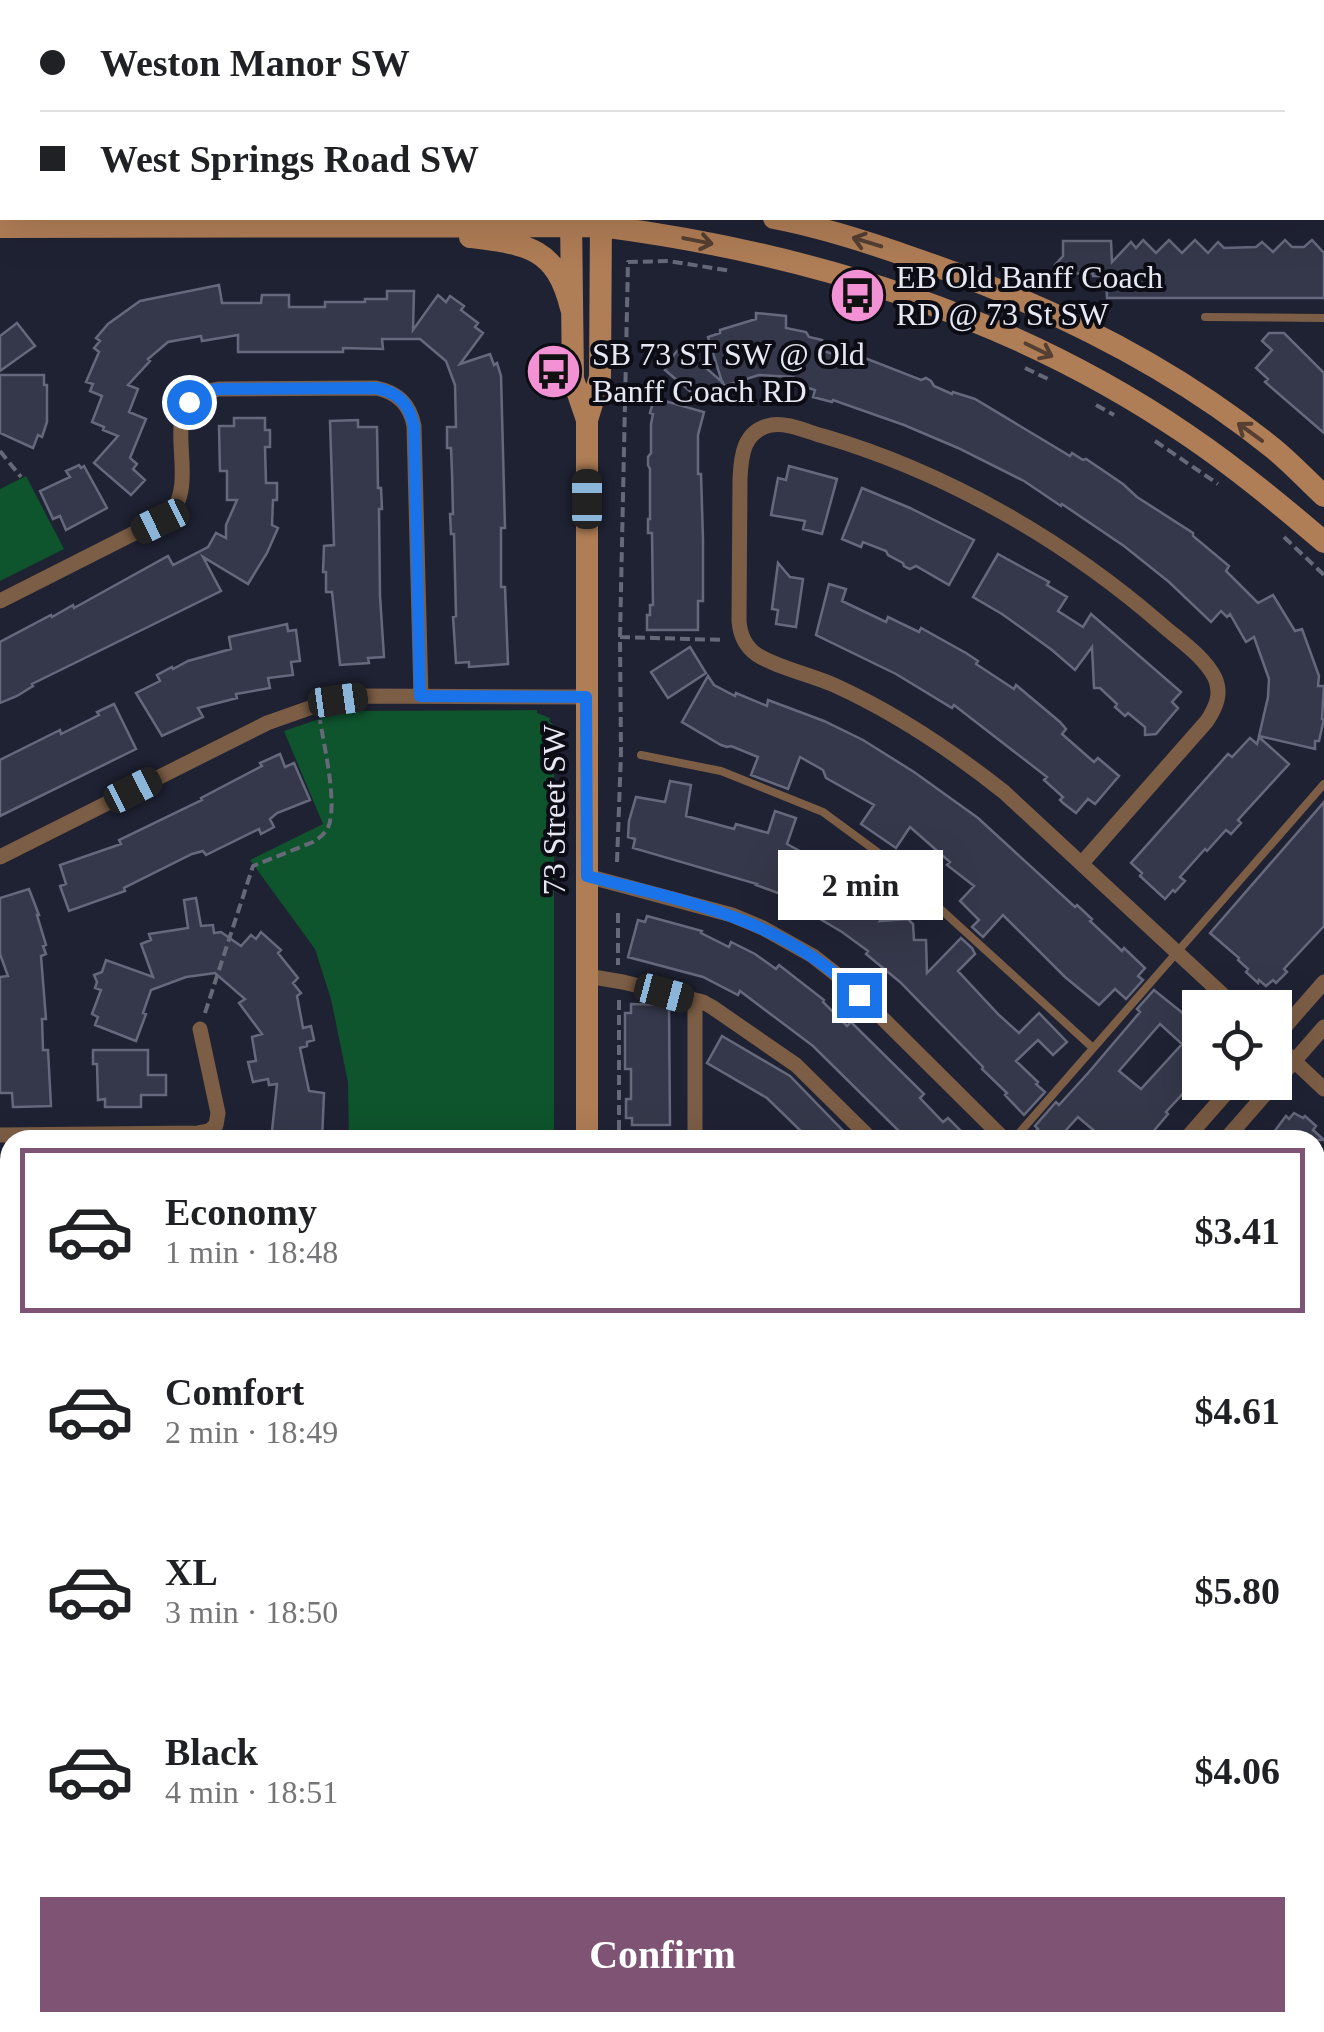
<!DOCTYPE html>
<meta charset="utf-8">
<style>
body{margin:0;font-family:Georgia,serif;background:#f2f2f2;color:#202124;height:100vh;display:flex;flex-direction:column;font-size:38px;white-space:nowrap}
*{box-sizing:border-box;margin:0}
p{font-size:32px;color:#757577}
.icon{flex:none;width:55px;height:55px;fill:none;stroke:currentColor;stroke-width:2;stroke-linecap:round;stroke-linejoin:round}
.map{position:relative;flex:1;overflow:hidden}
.panel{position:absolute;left:0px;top:1130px;width:1325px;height:902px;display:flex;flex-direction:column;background:#fff;border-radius:30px 30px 0 0;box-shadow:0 10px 40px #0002}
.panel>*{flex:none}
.top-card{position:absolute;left:0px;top:0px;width:1325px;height:220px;box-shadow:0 10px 40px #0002;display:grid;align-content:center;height:220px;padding:0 40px;background:#fff}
.controls{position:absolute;left:1182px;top:990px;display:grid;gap:20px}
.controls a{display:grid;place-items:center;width:110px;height:110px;border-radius:0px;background:#fff;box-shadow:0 10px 40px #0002;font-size:50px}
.end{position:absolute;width:45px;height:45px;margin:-22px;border:12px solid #1a73e8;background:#fff;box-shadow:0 0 0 5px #fff}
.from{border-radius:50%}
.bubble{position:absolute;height:70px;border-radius:0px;background:#fff;box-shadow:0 10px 40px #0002;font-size:32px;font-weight:800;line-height:70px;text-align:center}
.car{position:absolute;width:30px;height:60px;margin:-30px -15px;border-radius:12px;box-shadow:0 0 8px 2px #0007;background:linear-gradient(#222 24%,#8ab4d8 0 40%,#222 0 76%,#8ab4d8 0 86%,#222 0)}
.top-card b{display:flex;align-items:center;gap:35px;height:95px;font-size:38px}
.top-card b+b{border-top:2px solid #e0e0e0}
.top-card i{width:25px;height:25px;background:#202124}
ul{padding:18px 0 0;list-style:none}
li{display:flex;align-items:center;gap:30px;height:165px;margin:0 20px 15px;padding:0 20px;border:5px solid transparent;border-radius:0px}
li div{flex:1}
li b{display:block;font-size:38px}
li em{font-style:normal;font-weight:800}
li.current{border-color:#7f5374}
li>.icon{width:90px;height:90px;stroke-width:1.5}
.action{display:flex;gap:20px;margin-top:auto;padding:20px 40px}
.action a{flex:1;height:115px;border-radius:0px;background:#7f5374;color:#fff;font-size:40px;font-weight:800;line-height:115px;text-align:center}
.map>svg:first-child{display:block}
.green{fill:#0e542d}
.building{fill:#35384a;stroke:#66697d;stroke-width:2.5;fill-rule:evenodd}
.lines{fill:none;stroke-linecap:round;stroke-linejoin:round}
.path{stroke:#666978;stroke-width:4;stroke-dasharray:10 5;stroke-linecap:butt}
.lane{stroke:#7c5d45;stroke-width:8}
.street{stroke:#7c5d45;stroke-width:15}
.secondary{stroke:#af7d56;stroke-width:22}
.oneway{stroke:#553f32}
.route{stroke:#1a73e8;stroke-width:12}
.labels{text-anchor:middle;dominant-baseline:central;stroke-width:8;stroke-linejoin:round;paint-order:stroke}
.poi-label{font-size:32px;fill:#e6e9f4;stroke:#0b0c14;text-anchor:start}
.street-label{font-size:32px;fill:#e6e9f4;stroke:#0b0c14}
</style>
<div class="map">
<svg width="1324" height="2032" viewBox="0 0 1324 2032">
<rect width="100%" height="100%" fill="#1f2233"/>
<path class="green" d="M26 476 64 549 0 581V489Z
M537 710V713L550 718 549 721 554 726V1140H349L348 1082 331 999 315 949 250 860 323 824 284 731 322 718 356 711Z
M977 2023 979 2032H617L614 2023Z"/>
<path class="building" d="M1143 240 1156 253 1169 240 1182 253 1195 240 1208 253 1218 242 1224 248 1256 247 1262 242 1273 252 1285 240 1292 247H1304L1312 240 1324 253V298H1107L1106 276H1093V273L1064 274 1055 265 1063 256V241H1111L1112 262 1131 242 1136 248Z
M219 285 222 303H261L262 295H289V307H325V302H365V299H387V291H414L413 330 438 295 446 302 450 296 464 306 461 310 478 323 475 327 483 333 460 364 490 354 494 365 497 363 501 376 505 528H501V587H505L508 664 469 667V662L456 663 453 617 456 616 454 534H451L450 514H453L452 473 451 448H447V427H456L455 385 446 361 420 339H382L383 349 343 348V352H238V335L202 341 201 336 168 342 148 359 150 361 128 385 138 389 129 412 146 419 130 458 137 464 133 469 145 480 131 495 94 463 118 436 103 430 104 427 92 422 102 396 90 391 93 384 86 382 99 352 94 348 100 341 96 338 108 324 140 301Z
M756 313 786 316V328L806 332 809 337 822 340 820 350 859 362 860 359 865 358 921 380 926 378 931 381 934 386 952 394 953 392 975 399 1070 456 1072 453 1083 460 1086 459 1123 484 1137 497 1193 533V536L1229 566 1226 571 1258 603 1273 595 1295 631 1302 629 1319 676 1318 686H1324L1322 719H1324L1319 741H1315V749L1259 736 1268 697 1269 679 1254 637 1246 642 1230 614 1227 617 1221 611 1211 622 1169 582 1124 546 1062 504 1061 506 1024 481 958 448 904 425 833 400 832 402 813 397 815 390 792 383 793 377 759 375 724 386 723 383 705 404 665 370 672 361 670 360 681 346 722 382 708 337 720 333V330L756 319Z
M17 323 35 346 0 371V336Z
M1269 333H1284L1324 373V433L1265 382 1268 379 1256 368 1272 350 1262 341Z
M0 375H44V385H47V422L42 437 38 435 33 448 0 433Z
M654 398 704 412 698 435V474H701L703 540V601H698V630H647V615H650V605H653L652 533H648V519H650V469L648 465V457L651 453V424L653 414 650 413Z
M234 418H265V430H270V447H265L266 483H277V500H273L272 525 278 528 267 553 248 584 203 557 221 591 32 684 33 686 17 696 0 703V642L51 615 52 617 73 605 74 608 168 556 173 565 208 547 216 533 226 538V525L237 500H227V471H220L219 426H234Z
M358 420V427H377L378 488H381L382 509H379L380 596 384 657 368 658 369 663 340 665 332 592H326V572H323L324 546 334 545 330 421Z
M79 465 81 468 84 466 107 508 66 530 60 516 53 519 40 491 70 477 66 471Z
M789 466 837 479 822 534 803 529 805 521 771 515 778 478 786 480Z
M862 488 910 508 974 540 949 585 916 566 910 569 904 566 903 563 888 555 886 551 863 542 861 547 842 539Z
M998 554 1049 582 1047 585 1067 597 1058 611 1083 627 1091 614 1181 692 1172 702 1178 708 1156 734 1145 735V727L1128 713 1125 716 1115 707 1117 704 1100 688H1094L1092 647 1075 670 1052 650 1002 614 973 597Z
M778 563 790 577 803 579 796 627 776 624 778 610 772 609Z
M829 584 846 589 842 601 886 622 888 617 919 632 921 628 966 653 978 661 976 664 1014 689 1016 685 1060 722 1066 729 1062 734 1094 762 1098 758 1119 776 1095 804 1088 799 1076 813 1063 803 1060 800 1063 797 1044 780 1047 777 954 705 952 708 896 674 816 635Z
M287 624 288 631 296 630 300 661 291 662 293 675 268 678 270 688 236 694 237 698 198 708 203 717 162 736 136 693 160 681 157 675 172 667 173 669 188 661 231 649 229 637Z
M690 647 706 673 668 698 651 672Z
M708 676 714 685 735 696 736 693 767 706 768 700 824 721 863 740 914 772 978 818 1075 907 1077 905 1092 919 1090 921 1122 951 1124 948 1145 968 1138 976 1143 980 1126 999 1115 989 1099 1005 1065 977 1003 915 983 937 972 927 979 920 960 901 974 886 947 865 950 862 910 827 896 848 861 824 874 805 826 778 823 770 800 757 788 789 751 775 758 757 731 746 727 747 721 745 682 722Z
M114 704 136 749 0 816V760L60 730 61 734 99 715 97 712Z
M1259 737 1289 764 1238 820 1241 823 1231 834 1226 830 1207 851 1205 849 1180 877 1185 881 1175 892 1173 890 1165 899 1140 876 1142 873 1131 863 1228 754 1232 757 1250 738 1257 744Z
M280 754 285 767 294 763 310 800 277 813 270 819 274 827 261 834 259 829 206 855 203 851 192 854 124 888 125 891 69 911 60 886 66 884 60 865 121 844 119 840 202 800 201 798 262 766 260 763Z
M670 781 691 785 686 816 734 829 736 824 768 833 775 811 796 818 787 844 875 892 888 875 906 889 880 921 908 919 913 924 914 940H926L927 973 961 938 972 948 975 954 958 971 999 1015 1019 1033 1039 1013 1067 1042 1053 1055 1038 1040 1016 1061 1038 1082 1036 1084 1045 1092 1024 1115 1005 1095 1007 1093 982 1069 983 1067 900 982 866 954 868 951 842 932 788 900 789 897 756 885 757 884 633 848 635 839 628 837 629 821 636 797 665 802Z
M1324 802V926L1284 969 1287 972 1276 983 1273 980 1266 986 1259 980 1258 983 1246 972 1248 969 1238 960 1239 958 1210 933Z
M29 889 39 915H37L46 945 43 946 46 954 41 956 46 1019H42L43 1050H48L51 1106 17 1107H13L12 1093H0V977L8 976 0 954V898Z
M196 898 201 926 213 925 214 933 221 932 241 946 251 935 256 939 261 932 281 950 278 953 298 978 293 983 301 993 297 996 303 1028 311 1026 314 1040 307 1042V1046L300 1048 309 1091 324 1093 322 1140H271L277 1084 269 1085 268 1079 253 1082 248 1062 256 1061 252 1037 262 1034 239 1003 245 999 215 973 186 977 151 990 143 1013 146 1014 136 1041 95 1025 98 1017 92 1014 101 990 95 988 97 982 94 975 102 972 106 960 153 977 141 944 151 940 149 934 188 928 184 900Z
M647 916 702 931 701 933 729 947 731 942 755 954 776 969 779 965 824 1000 823 1002 847 1026 851 1022 924 1094 920 1098 943 1122 948 1118 961 1131 952 1140H908L813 1046 740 991 738 995 703 977 628 957 638 920 645 922Z
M1154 990 1200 1027V1075L1166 1112 1168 1114 1146 1140H1105L1078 1117 1057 1140H1044L1035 1132 1038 1129 1035 1126 1056 1102 1059 1105 1089 1072 1140 1012 1137 1009ZM1160 1024 1182 1044 1141 1089 1119 1071Z
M631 1004 669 1005 670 1125H632V1118H626V1099H631V1069H625V1013H631Z
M722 1036 790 1076 852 1140H810L767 1098 707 1063Z
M93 1050H148V1075H166V1095H141V1107H105V1099L98 1100 97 1064H93Z
M1294 1113 1303 1118 1305 1116 1316 1126 1313 1130 1324 1140H1268L1286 1116 1289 1119Z"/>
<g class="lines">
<path class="path" d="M933 2 934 0
M1158 2V0
M1322 84 1324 76
M0 158H2
M1025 368 1048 379
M1096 405 1114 415
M1155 441 1218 484
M0 451 21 477
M1284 537 1324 575
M620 637 725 640
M617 862 621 753 620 637 628 262 668 261 732 271
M618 913V965
M619 1000V1140
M205 1013 253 866 313 842C321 837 326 833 329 825 337 800 324 746 320 720
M0 1403H10
M1315 1828H1324"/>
<path class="lane" d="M0 23H2
M0 64H2
M0 111H2
M1322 202H1324
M1205 317 1324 318
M641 755 721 771 823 812 880 854 1093 1048
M1013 1140 1324 784
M1315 1234 1324 1224
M1315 1267 1324 1276
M412 2022V2032
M448 2022 453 2032"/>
<path class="street" d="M405 0 406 2
M0 601 170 515C197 482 168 430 189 403 196 393 208 391 219 389L376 388C397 392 410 404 414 426L421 696
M0 857 267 723 318 705 362 696 587 697
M1082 863 1207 721C1216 707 1222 694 1215 678 1204 656 1179 640 1161 624 1064 540 946 472 823 436 807 432 788 422 771 425 743 431 741 456 740 479L739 621C740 634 745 646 756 654 775 667 812 675 834 685 896 713 951 750 1004 792L1237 1008
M587 876 732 915 763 928 813 956 846 982 1005 1140
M587 976 623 982 703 1002 712 1007 796 1065 872 1140
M1275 1038 1324 982
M1275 1043 1324 1089
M0 1135 198 1133 209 1131 216 1125 218 1113 200 1029
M695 1140V1001
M1185 1140 1236 1082
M1225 1140 1324 1027
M0 1377H10
M1315 1507 1321 1534 1324 1611
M0 1831H10"/>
<path class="secondary" d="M593 2V0
M0 186H2
M571 218 573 379 587 420
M774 218C821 227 868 242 913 258 1041 302 1168 363 1274 449 1291 463 1307 480 1324 496
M0 227 601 226C809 253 1011 315 1186 434 1235 467 1280 504 1324 542
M470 237C527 244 556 247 571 308
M587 1140V420L600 377 601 218
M576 2022 579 2032"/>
</g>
<defs><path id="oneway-shaft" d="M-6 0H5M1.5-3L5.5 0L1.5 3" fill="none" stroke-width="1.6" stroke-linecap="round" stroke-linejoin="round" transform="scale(2.5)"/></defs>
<g class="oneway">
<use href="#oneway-shaft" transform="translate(698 241) rotate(11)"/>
<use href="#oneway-shaft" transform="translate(867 242) rotate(-163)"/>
<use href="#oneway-shaft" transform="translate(1039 350) rotate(26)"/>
<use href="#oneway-shaft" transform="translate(1250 432) rotate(-144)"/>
</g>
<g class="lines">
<path class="route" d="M189 402 202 392 218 389 376 388C398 392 409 404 414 426L420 696 586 697 587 876C687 902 782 918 859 995"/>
</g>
<defs>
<symbol id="bus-disc" viewBox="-11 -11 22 22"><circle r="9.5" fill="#f391d5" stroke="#0b0c14"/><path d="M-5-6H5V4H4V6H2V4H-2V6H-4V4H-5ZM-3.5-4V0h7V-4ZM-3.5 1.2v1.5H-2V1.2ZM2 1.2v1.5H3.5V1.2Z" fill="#111"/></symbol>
</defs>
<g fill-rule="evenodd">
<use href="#bus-disc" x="826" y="264" width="63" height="63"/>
<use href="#bus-disc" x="522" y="340" width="63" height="63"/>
</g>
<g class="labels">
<g class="poi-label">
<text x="896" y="277">EB Old Banff Coach<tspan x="896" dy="37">RD @ 73 St SW</tspan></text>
<text x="592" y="354">SB 73 ST SW @ Old<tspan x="592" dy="37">Banff Coach RD</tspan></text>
</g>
<g class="street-label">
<text transform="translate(554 810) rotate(-90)">73 Street SW</text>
</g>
</g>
</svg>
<div class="controls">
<a><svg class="icon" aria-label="locate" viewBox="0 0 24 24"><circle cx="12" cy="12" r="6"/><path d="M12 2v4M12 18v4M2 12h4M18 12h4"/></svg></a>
</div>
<i class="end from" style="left:189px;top:402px"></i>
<i class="end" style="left:859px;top:995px"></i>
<div class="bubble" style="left:778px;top:850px;width:165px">2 min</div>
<i class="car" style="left:587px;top:499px;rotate:0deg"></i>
<i class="car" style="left:160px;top:521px;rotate:244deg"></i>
<i class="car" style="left:338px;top:700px;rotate:82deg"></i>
<i class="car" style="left:133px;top:790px;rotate:63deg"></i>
<i class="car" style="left:664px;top:993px;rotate:105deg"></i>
<div class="top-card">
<b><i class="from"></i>Weston Manor SW</b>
<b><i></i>West Springs Road SW</b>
</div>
<section class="panel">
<ul>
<li class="current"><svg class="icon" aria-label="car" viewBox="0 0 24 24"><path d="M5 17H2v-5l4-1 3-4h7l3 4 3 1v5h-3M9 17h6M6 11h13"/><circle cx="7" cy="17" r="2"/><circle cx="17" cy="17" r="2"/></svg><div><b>Economy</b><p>1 min · 18:48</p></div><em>$3.41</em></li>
<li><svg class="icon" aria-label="car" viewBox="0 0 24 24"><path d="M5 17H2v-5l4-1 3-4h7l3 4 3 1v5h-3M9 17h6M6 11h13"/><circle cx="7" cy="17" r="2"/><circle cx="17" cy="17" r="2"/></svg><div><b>Comfort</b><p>2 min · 18:49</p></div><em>$4.61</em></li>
<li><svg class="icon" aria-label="car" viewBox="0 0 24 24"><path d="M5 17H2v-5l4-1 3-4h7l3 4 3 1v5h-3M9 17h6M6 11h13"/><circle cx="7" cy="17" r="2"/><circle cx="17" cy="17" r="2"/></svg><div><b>XL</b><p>3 min · 18:50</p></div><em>$5.80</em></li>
<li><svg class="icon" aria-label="car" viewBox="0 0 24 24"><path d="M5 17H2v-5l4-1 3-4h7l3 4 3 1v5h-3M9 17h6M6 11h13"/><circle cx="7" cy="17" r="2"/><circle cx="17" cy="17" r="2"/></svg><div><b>Black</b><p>4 min · 18:51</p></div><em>$4.06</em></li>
</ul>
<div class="action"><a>Confirm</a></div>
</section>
</div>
